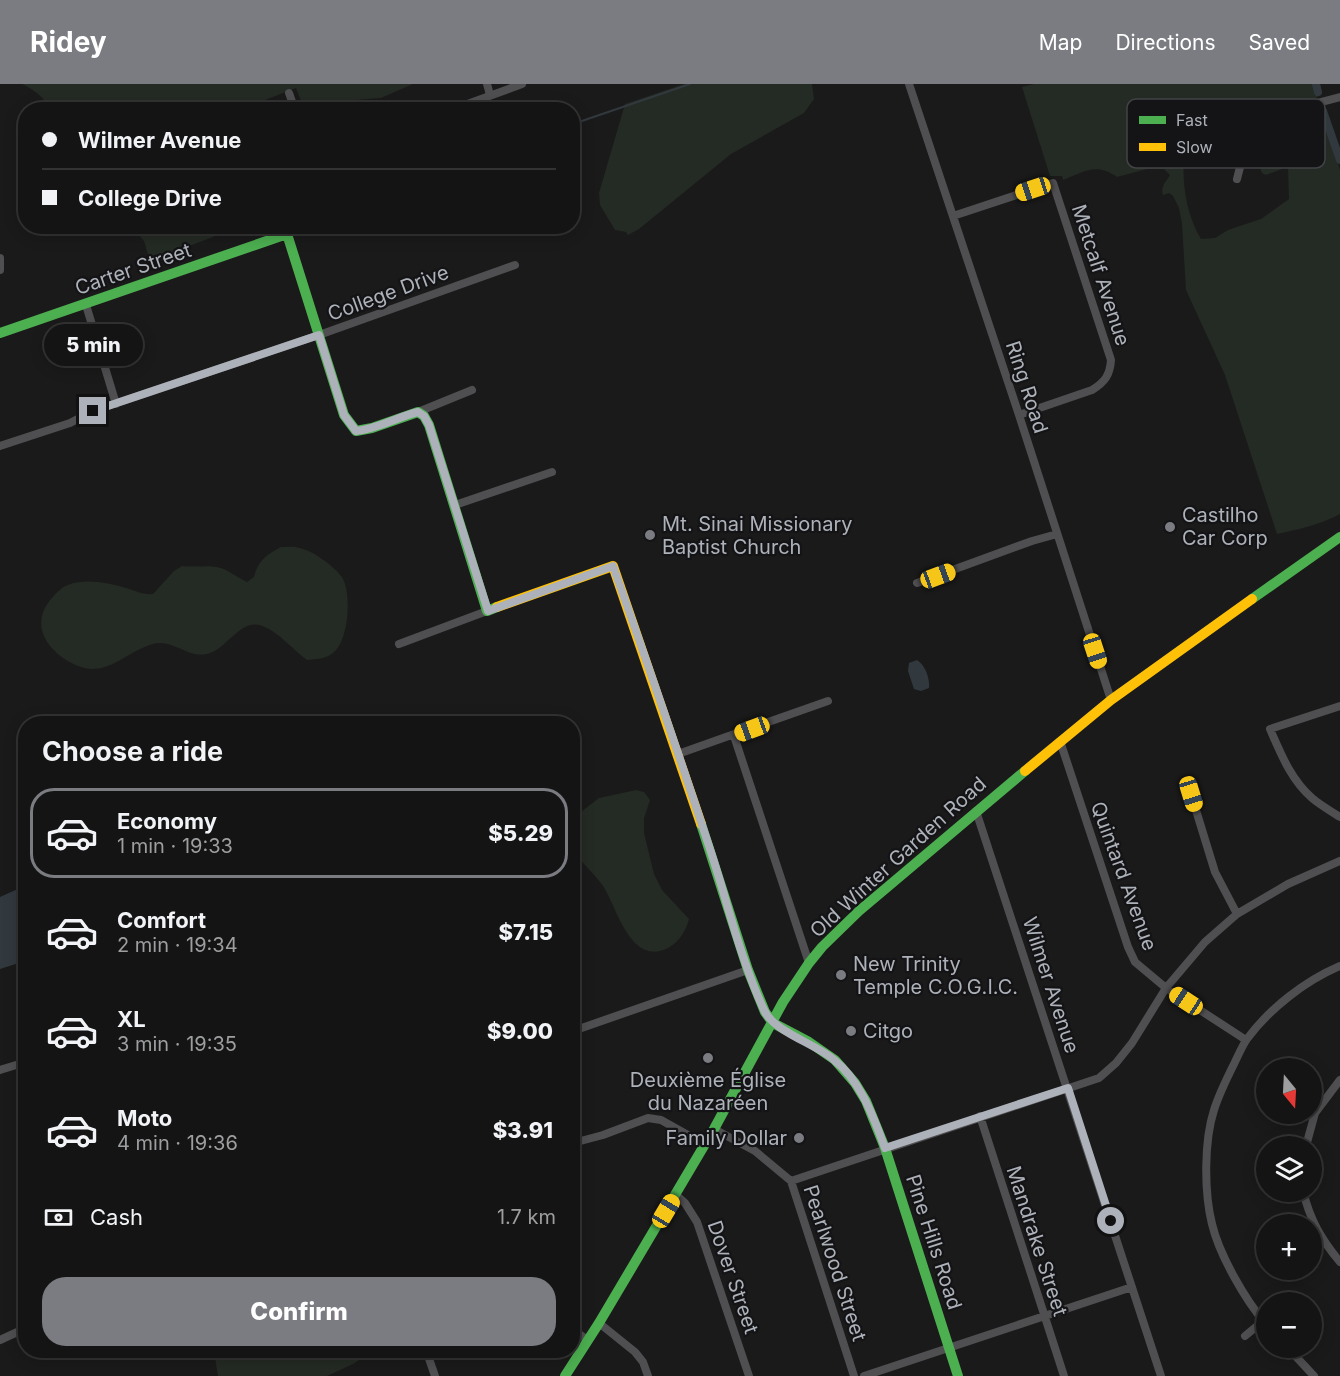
<!DOCTYPE html>
<meta charset="utf-8">
<style>
body{margin:0;font-family:Inter,sans-serif;background:#1d1d1d;color:#f1f3f6;height:100vh;display:flex;flex-direction:column;font-size:22px;white-space:nowrap}
*{box-sizing:border-box;margin:0}
p{font-size:20px;color:#9d9ea0}
.icon{flex:none;width:33px;height:33px;fill:none;stroke:currentColor;stroke-width:2;stroke-linecap:round;stroke-linejoin:round}
.map{position:relative;flex:1;overflow:hidden}
.sheet{position:absolute;left:18px;top:632px;width:562px;height:642px;display:flex;flex-direction:column;background:#141414;border-radius:24px;box-shadow:0 3px 15px #0003,0 0 0 2px #333334}
.sheet>*{flex:none}
.banner{position:absolute;left:18px;top:18px;width:562px;height:132px;border-radius:24px;box-shadow:0 3px 15px #0003,0 0 0 2px #333334;display:grid;align-content:center;height:132px;padding:0 24px;background:#141414}
.needle{width:39px;rotate:162deg}
.tools{position:absolute;left:1256px;top:974px;display:grid;gap:12px}
.tools a{display:grid;place-items:center;width:66px;height:66px;border-radius:50%;background:#141414;box-shadow:0 3px 15px #0003,0 0 0 2px #333334;font-size:30px}
.end{position:absolute;width:27px;height:27px;margin:-14px;border:8px solid #adb1b9;background:#111;box-shadow:0 0 0 3px #111}
.from{border-radius:50%}
.bubble{position:absolute;height:42px;border-radius:21px;background:#141414;box-shadow:0 3px 15px #0003,0 0 0 2px #333334;font-size:20px;font-weight:800;line-height:42px;text-align:center}
.car{position:absolute;width:18px;height:36px;margin:-18px -9px;border-radius:8px;box-shadow:0 0 4px 2px #0007;background:linear-gradient(#f5c518 24%,#345 0 40%,#f5c518 0 76%,#345 0 86%,#f5c518 0)}
.banner b{display:flex;align-items:center;gap:21px;height:57px;font-size:22px}
.banner b+b{border-top:2px solid #333334}
.banner i{width:15px;height:15px;background:#f1f3f6}
ul{padding:0;list-style:none}
li{display:flex;align-items:center;gap:18px;height:90px;margin:0 12px 9px;padding:0 12px;border:3px solid transparent;border-radius:24px}
li div{flex:1}
li b{display:block;font-size:22px}
li em{font-style:normal;font-weight:800}
li.on{border-color:#7a7c81}
li>.icon{width:54px;height:54px;stroke-width:1.5}
h2{padding:0 24px;font-size:27px;line-height:72px}
.pay{display:flex;align-items:center;gap:15px;height:66px;padding:0 24px;font-size:22px}
.pay p{margin-inline-start:auto}
.cta{display:flex;gap:12px;margin-top:auto;padding:12px 24px}
.cta a{flex:1;height:69px;border-radius:24px;background:#7a7c81;color:#fff;font-size:24px;font-weight:800;line-height:69px;text-align:center}
header{display:flex;align-items:center;gap:36px;box-sizing:border-box;height:84px;padding:0 30px;background:#7a7c81;color:#fff}
header strong{font-size:28px}
nav{display:flex;gap:33px;margin-inline-start:auto;font-size:21px}
.map>svg:first-child{display:block}
.green{fill:#242a24}
.water{fill:#32393e}
.lines{fill:none;stroke-linecap:round;stroke-linejoin:round}
.stream{stroke:#32393e;stroke-width:2}
.canal{stroke:#32393e;stroke-width:8}
.street{stroke:#4f4f52;stroke-width:8}
.fast{stroke:#4caf50;stroke-width:10}
.slow{stroke:#ffc107;stroke-width:10}
.route{stroke:#adb1b9;stroke-width:8}
.poi-dot{fill:#7a7c81;stroke:#141416;stroke-width:2}
.labels{text-anchor:middle;dominant-baseline:central;stroke-width:4.5;stroke-linejoin:round;paint-order:stroke}
.street-label{font-size:20px;fill:#adb1b9;stroke:#141416}
.poi-label{font-size:20px;fill:#adb1b9;stroke:#141416;text-anchor:start}
.key{fill:#141416;stroke:#424347;stroke-width:1.5}
.key-label{font-size:16px;fill:#adb1b9}
</style>
<header>
<strong>Ridey</strong>
<nav><a>Map</a><a>Directions</a><a>Saved</a></nav>
</header>
<div class="map">
<svg width="1340" height="1292" viewBox="0 0 1340 1292">
<rect width="100%" height="100%" fill="#1a1a1a"/>
<path class="green" d="M22 0H413L381 14 344 17H301L296 4 255 20 257 26 51 25C43 13 35 6 22 0Z
M684 0H812L814 15 804 29 731 70 639 145 628 151 626 148 615 146 600 121 599 109 625 20Z
M1034 0H1316L1319 12 1312 17 1305 26 1304 39 1282 85 1266 91 1262 89 1252 64 1245 68 1224 61 1201 58 1184 72C1182 100 1186 130 1201 155L1215 154 1228 146 1261 135 1289 115 1288 85 1302 62 1309 46 1313 29 1323 27 1340 86V430C1320 441 1299 445 1277 450L1225 291 1186 206 1182 140 1179 124 1173 112 1169 109 1163 111C1160 103 1166 98 1170 91L1164 85H1147L1117 93C1096 78 1084 88 1063 96L1062 92H1050L1022 3Z
M132 143H239L150 177 144 157Z
M281 463C287 463 294 462 300 464 313 467 334 482 342 493 352 509 349 557 333 569 326 575 316 575 307 576 292 565 276 545 259 541 241 536 226 564 210 569 190 577 173 554 153 560 127 567 106 594 78 582 53 572 29 546 48 519 53 512 60 504 68 501 86 494 109 499 126 504 135 507 144 511 153 510L174 487 182 482C196 484 208 480 221 484 230 487 238 494 247 498L254 493C258 477 266 471 281 463Z
M636 706 644 708 650 716 644 734V749L654 790 662 806 689 835C686 847 679 858 668 864 630 883 617 823 603 802 594 789 582 779 573 767V734L599 714Z
M214 1266H374L353 1280 327 1292H218Z"/>
<path class="water" d="M917 576C925 581 930 594 929 604L921 607 914 605 908 587 909 579Z
M20 804 25 805V877L0 885V813Z"/>
<g class="lines">
<path class="stream" d="M573 40 690 0"/>
<path class="canal" d="M1316 0 1318 8
M1323 27 1340 76"/>
<path class="street" d="M487 0 490 11
M909 0 1019 331 1111 616
M289 9 295 26
M451 26 522 0
M1237 95 1249 48 1248 37 1340 13
M953 132 1053 99 1111 276C1110 291 1105 298 1092 306L1019 331
M287 150 311 142
M0 174V186
M86 221 116 320
M418 328 472 306
M0 362 70 339 93 327 319 251 515 181
M455 421 552 388
M917 499 1032 457 1057 450
M399 560 487 527
M1340 622 1270 645C1281 670 1291 696 1312 714 1320 721 1331 727 1340 733
M734 652 809 879
M1060 657 1128 863 1135 878 1166 904 1246 956
M678 670 828 617
M1191 710 1215 788 1237 830
M976 727 1161 1292
M573 947 748 886
M0 986 26 978
M980 1032 1064 1292
M573 1037 579 1057 573 1075
M714 1045 755 1067 791 1097 854 1292
M573 1059 603 1051 648 1034 661 1036 704 1060
M1306 1062 1315 1029 1340 996
M791 1097 1099 994 1116 979 1132 959 1166 904 1205 858 1237 830 1288 800 1340 777
M1303 1107C1310 1136 1321 1155 1340 1178
M676 1111 685 1119 697 1138 749 1292
M599 1239 635 1268 643 1278 648 1292
M1266 1240C1245 1216 1219 1170 1212 1140 1204 1108 1204 1057 1214 1026 1219 1010 1227 994 1234 980 1238 972 1242 962 1247 955 1270 924 1305 897 1340 882
M573 1246 588 1256
M1245 1252 1263 1237
M0 1256 26 1244
M1287 1263 1314 1292
M426 1266 435 1292
M864 1292 1132 1203"/>
<path class="fast" d="M0 249 287 150 344 331 356 347 372 344 418 328 424 332 429 341 487 527 497 523
M1252 515 1340 453
M701 740 748 886 765 928 773 939 809 958 835 976 855 999 866 1017 885 1064 958 1292
M565 1292 599 1239 714 1045 783 918 809 879 822 863 859 827 1025 687"/>
<path class="slow" d="M497 523 613 482 701 740
M1025 687 1111 616 1252 515"/>
</g>
<g class="lines">
<path class="route" d="M93 327 319 251 344 331 356 347C378 345 397 333 418 328L424 332 429 341 488 527 613 482C646 575 678 668 709 762 727 816 740 874 764 926 774 948 814 959 833 975 861 997 873 1032 885 1064L1068 1004 1111 1137"/>
</g>
<g class="poi-dot">
<circle cx="1170" cy="443" r="6"/>
<circle cx="650" cy="451" r="6"/>
<circle cx="841" cy="891" r="6"/>
<circle cx="851" cy="947" r="6"/>
<circle cx="708" cy="974" r="6"/>
<circle cx="799" cy="1054" r="6"/>
</g>
<g class="labels">
<g class="street-label">
<text transform="translate(133 185) rotate(-19)">Carter Street</text>
<text transform="translate(1101 191) rotate(72)">Metcalf Avenue</text>
<text transform="translate(388 209) rotate(-20)">College Drive</text>
<text transform="translate(1027 303) rotate(72)">Ring Road</text>
<text transform="translate(898 773) rotate(-42)">Old Winter Garden Road</text>
<text transform="translate(1124 792) rotate(70)">Quintard Avenue</text>
<text transform="translate(1051 901) rotate(72)">Wilmer Avenue</text>
<text transform="translate(1037 1157) rotate(72)">Mandrake Street</text>
<text transform="translate(934 1158) rotate(72)">Pine Hills Road</text>
<text transform="translate(835 1179) rotate(72)">Pearlwood Street</text>
<text transform="translate(733 1193) rotate(71)">Dover Street</text>
</g>
<g class="poi-label">
<text x="1182" y="431">Castilho<tspan x="1182" dy="23">Car Corp</tspan></text>
<text x="662" y="440">Mt. Sinai Missionary<tspan x="662" dy="23">Baptist Church</tspan></text>
<text x="853" y="880">New Trinity<tspan x="853" dy="23">Temple C.O.G.I.C.</tspan></text>
<text x="863" y="947">Citgo</text>
<text x="708" y="996" text-anchor="middle">Deuxième Église<tspan x="708" dy="23">du Nazaréen</tspan></text>
<text x="787" y="1054" text-anchor="end">Family Dollar</text>
</g>
</g>
<rect x="1127" y="15" width="198" height="69" rx="9" class="key"/>
<rect x="1139" y="32" width="27" height="8" fill="#4caf50"/>
<rect x="1139" y="59" width="27" height="8" fill="#ffc107"/>
<g class="key-label">
<text x="1176" y="42">Fast</text>
<text x="1176" y="69">Slow</text>
</g>
</svg>
<div class="tools">
<a><svg class="needle" viewBox="-14 -14 28 28"><path d="M0-13l5 13h-10z" fill="#e53935"/><path d="M0 13l5-13h-10z" fill="#9d9ea0"/></svg></a>
<a><svg class="icon" aria-label="layers" viewBox="0 0 24 24"><path d="M12 4l9 5-9 5-9-5zM3 14l9 5 9-5"/></svg></a>
<a>+</a>
<a>−</a>
</div>
<i class="end from" style="left:1111px;top:1137px"></i>
<i class="end" style="left:93px;top:327px"></i>
<div class="bubble" style="left:44px;top:240px;width:99px">5 min</div>
<i class="car" style="left:1033px;top:105px;rotate:252deg"></i>
<i class="car" style="left:938px;top:492px;rotate:70deg"></i>
<i class="car" style="left:1095px;top:567px;rotate:162deg"></i>
<i class="car" style="left:752px;top:645px;rotate:250deg"></i>
<i class="car" style="left:1191px;top:710px;rotate:163deg"></i>
<i class="car" style="left:1186px;top:917px;rotate:303deg"></i>
<i class="car" style="left:666px;top:1127px;rotate:31deg"></i>
<div class="banner">
<b><i class="from"></i>Wilmer Avenue</b>
<b><i></i>College Drive</b>
</div>
<section class="sheet">
<h2>Choose a ride</h2>
<ul>
<li class="on"><svg class="icon" aria-label="car" viewBox="0 0 24 24"><path d="M5 17H2v-5l4-1 3-4h7l3 4 3 1v5h-3M9 17h6M6 11h13"/><circle cx="7" cy="17" r="2"/><circle cx="17" cy="17" r="2"/></svg><div><b>Economy</b><p>1 min · 19:33</p></div><em>$5.29</em></li>
<li><svg class="icon" aria-label="car" viewBox="0 0 24 24"><path d="M5 17H2v-5l4-1 3-4h7l3 4 3 1v5h-3M9 17h6M6 11h13"/><circle cx="7" cy="17" r="2"/><circle cx="17" cy="17" r="2"/></svg><div><b>Comfort</b><p>2 min · 19:34</p></div><em>$7.15</em></li>
<li><svg class="icon" aria-label="car" viewBox="0 0 24 24"><path d="M5 17H2v-5l4-1 3-4h7l3 4 3 1v5h-3M9 17h6M6 11h13"/><circle cx="7" cy="17" r="2"/><circle cx="17" cy="17" r="2"/></svg><div><b>XL</b><p>3 min · 19:35</p></div><em>$9.00</em></li>
<li><svg class="icon" aria-label="car" viewBox="0 0 24 24"><path d="M5 17H2v-5l4-1 3-4h7l3 4 3 1v5h-3M9 17h6M6 11h13"/><circle cx="7" cy="17" r="2"/><circle cx="17" cy="17" r="2"/></svg><div><b>Moto</b><p>4 min · 19:36</p></div><em>$3.91</em></li>
</ul>
<div class="pay"><svg class="icon" aria-label="cash" viewBox="0 0 24 24"><path d="M3 7h18v10H3z"/><circle cx="12" cy="12" r="2"/></svg>Cash<p>1.7 km</p></div>
<div class="cta"><a>Confirm</a></div>
</section>
</div>
